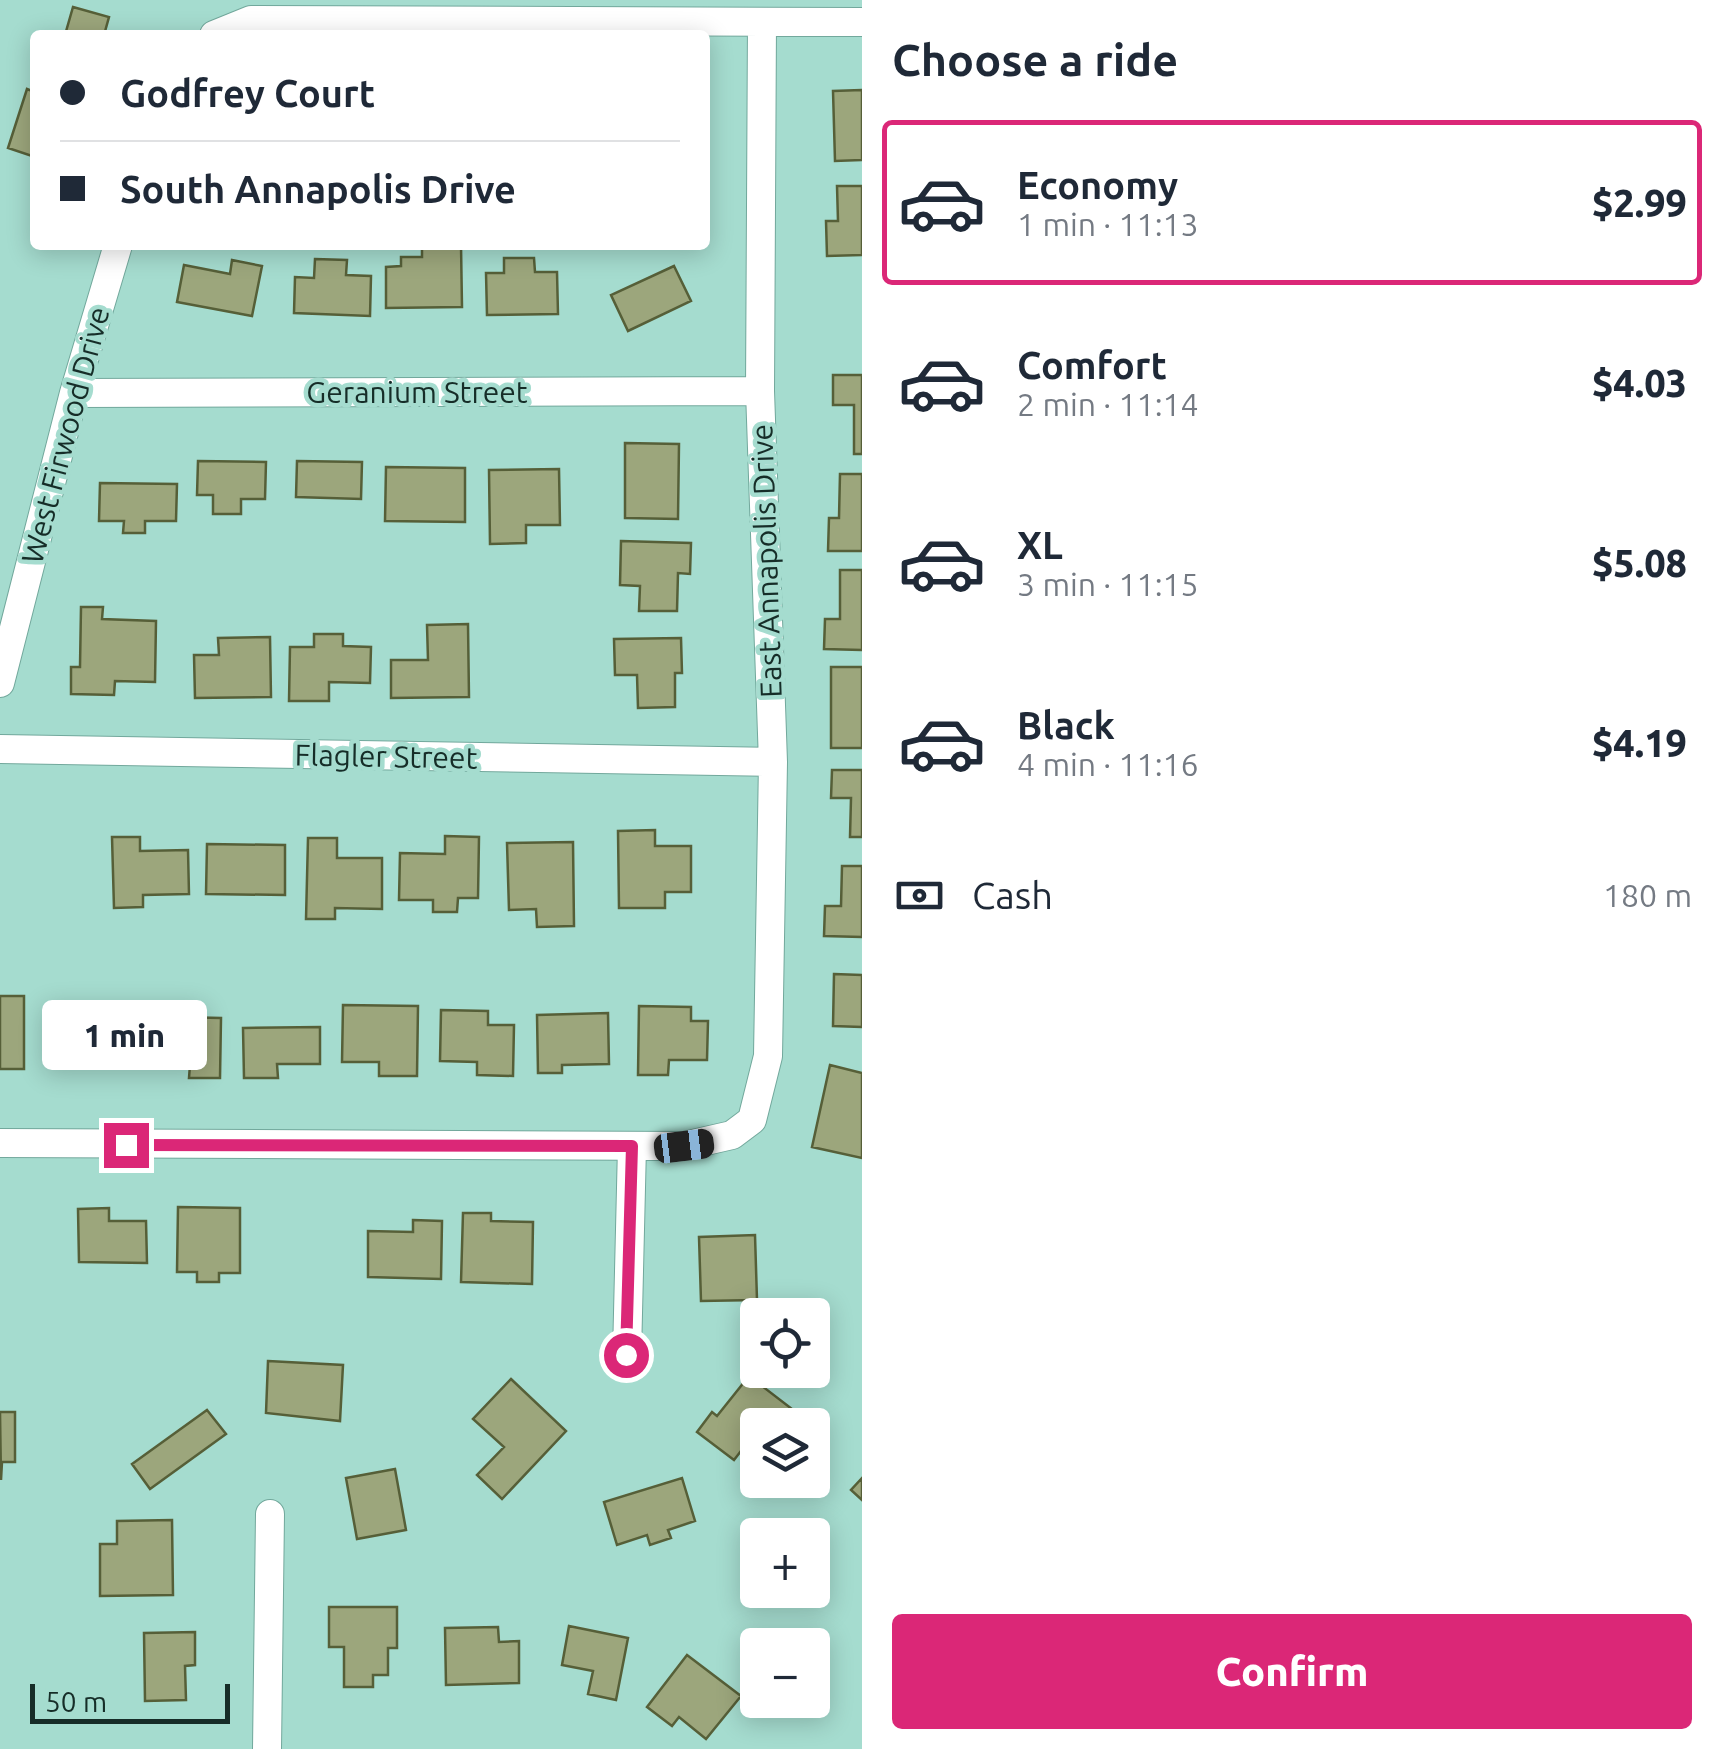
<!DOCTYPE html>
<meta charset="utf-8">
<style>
body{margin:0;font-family:Ubuntu,sans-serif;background:#f6f6f7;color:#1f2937;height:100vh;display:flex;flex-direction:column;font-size:38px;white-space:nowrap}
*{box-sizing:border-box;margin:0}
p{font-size:32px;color:#747a83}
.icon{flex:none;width:55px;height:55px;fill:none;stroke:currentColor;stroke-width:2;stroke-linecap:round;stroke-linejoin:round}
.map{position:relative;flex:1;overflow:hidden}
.side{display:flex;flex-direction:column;background:#fff;width:860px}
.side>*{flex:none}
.hud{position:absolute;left:30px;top:30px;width:680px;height:220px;border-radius:10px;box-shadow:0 5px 25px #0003;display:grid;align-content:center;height:220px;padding:0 30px;background:#fff}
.tools{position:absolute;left:740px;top:1298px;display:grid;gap:20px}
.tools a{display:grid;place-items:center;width:90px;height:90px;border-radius:10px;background:#fff;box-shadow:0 5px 25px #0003;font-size:50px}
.scale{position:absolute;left:30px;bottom:25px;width:200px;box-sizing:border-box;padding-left:10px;border:5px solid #162d28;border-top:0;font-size:28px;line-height:35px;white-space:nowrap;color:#162d28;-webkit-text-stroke:8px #a5dccf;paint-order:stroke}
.end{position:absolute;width:45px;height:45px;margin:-22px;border:12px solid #db2777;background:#fff;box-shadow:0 0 0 5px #fff}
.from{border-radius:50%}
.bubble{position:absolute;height:70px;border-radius:10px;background:#fff;box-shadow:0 5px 25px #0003;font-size:32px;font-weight:800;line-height:70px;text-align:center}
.car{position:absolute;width:30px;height:60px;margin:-30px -15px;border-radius:12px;box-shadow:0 0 8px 2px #0007;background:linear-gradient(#222 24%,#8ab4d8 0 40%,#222 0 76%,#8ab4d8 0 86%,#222 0)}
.hud b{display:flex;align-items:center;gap:35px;height:95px;font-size:38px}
.hud b+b{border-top:2px solid #e0e1e3}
.hud i{width:25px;height:25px;background:#1f2937}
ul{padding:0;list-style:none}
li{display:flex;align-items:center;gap:30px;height:165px;margin:0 20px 15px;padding:0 10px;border:5px solid transparent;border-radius:10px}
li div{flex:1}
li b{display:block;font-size:38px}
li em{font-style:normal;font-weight:800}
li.on{border-color:#db2777}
li>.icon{width:90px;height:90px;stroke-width:1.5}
h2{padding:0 30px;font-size:45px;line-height:120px}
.pay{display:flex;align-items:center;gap:25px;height:110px;padding:0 30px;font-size:38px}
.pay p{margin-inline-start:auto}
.primary-button{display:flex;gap:20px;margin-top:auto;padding:20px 30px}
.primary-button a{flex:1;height:115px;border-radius:10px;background:#db2777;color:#fff;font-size:40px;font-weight:800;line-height:115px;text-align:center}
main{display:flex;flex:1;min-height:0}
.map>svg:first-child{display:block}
.building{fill:#9ca67c;stroke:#565f38;stroke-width:2.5}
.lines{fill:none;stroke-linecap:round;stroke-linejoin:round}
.minor-casing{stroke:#72a89c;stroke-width:30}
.minor{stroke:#fff;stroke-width:28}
.route{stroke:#db2777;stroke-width:12}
.labels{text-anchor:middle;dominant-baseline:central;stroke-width:9;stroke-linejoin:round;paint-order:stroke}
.street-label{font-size:30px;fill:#162d28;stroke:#a5dccf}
</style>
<main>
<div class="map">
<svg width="862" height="1749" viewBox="0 0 862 1749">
<rect width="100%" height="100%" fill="#a5dccf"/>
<path class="building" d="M73 7 109 17 104 35H65Z
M27 89 35 92V157L8 148Z
M862 90V160L835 161 833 91Z
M837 186H862V255L827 256 826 221H838Z
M422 245H461L462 307 386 308V267L401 266V257H422Z
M504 258H534L535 272H557L558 314 487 315 486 273H504Z
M315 259 347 260 346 275 371 276 370 316 294 313 295 277 314 278Z
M232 260 262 266 252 316 177 302 184 265 230 274Z
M674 266 691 301 628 331 611 295Z
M833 375H862V454H854V405H833Z
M625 443 679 444 678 519 625 518Z
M198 461 266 462 265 499H241V514H213V495H197Z
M297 461 362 462 361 499 296 497Z
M386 467 465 468V522L385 521Z
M559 469 560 525H526V543L490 544 489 470Z
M840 474H862V551H828L829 518H839Z
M100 483 177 484 176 521H145V533H123L124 521H99Z
M621 541 691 543 690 574 678 573 677 611H639L640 586 620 585Z
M840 570H862V650L824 649 825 619H840Z
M81 607H103L102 619 156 621 155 682 115 681 114 695 71 694V667H80Z
M468 624 469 697 391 698V660H428L427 625Z
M314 634H343V646L371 647 370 683 329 682V701H289L290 647H314Z
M270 637 271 697 195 698 194 655H219L218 638Z
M681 638 682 673H675V707L638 708 637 675H615L614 639Z
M831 667H862V748H831Z
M832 770H862V837H850L851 798H831Z
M655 830V846H691V892H665V908H619L618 831Z
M445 836 479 837 478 898H458L457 912H433V900H399L400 853 445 854Z
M112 837H140V851L188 850 189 894 143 895V907L114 908Z
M308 838H337V858H382V909L335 908V919H306Z
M573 842 574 926 537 927 536 909 509 910 507 843Z
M207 844 285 845V895L206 894Z
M842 866H862V937L824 936 825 906H841Z
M834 974 862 975V1027L833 1026Z
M0 996H24V1069H0Z
M343 1005 418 1006 417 1076H379V1062H342Z
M639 1006 691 1007V1021H708L707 1060H669L668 1075H638Z
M441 1010 488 1011V1025H514L513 1076 477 1075V1062L440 1061Z
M608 1013 609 1064 562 1065V1073H538L537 1015Z
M176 1017 221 1018 220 1078H189L190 1065 147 1064V1027H176Z
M320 1027V1064H277L278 1078H244L243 1028Z
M830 1065 862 1073V1158L812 1147Z
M178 1207 240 1208V1273H219V1282H197V1272H177Z
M109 1208V1221H146L147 1263 79 1262 78 1209Z
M463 1213H491V1221L533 1222 532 1284 461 1282Z
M413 1220 442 1221 441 1279 368 1277V1231L413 1232Z
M755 1235 757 1300 701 1301 699 1237Z
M812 1355H822V1385L779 1386 778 1370H812Z
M268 1361 343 1365 340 1421 266 1413Z
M749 1376 801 1416 794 1425H758V1444L751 1453 744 1447 734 1460 697 1432 712 1412 717 1416Z
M511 1379 566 1431 502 1499 477 1475 504 1447 473 1419Z
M207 1410 226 1434 150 1489 132 1464Z
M0 1412H15V1462H2L1 1480Z
M395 1469 406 1530 357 1539 346 1478Z
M682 1478 695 1521 668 1530 671 1538 650 1545 647 1535 617 1545 604 1502Z
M862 1478V1500L851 1490Z
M172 1520 173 1595 100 1596V1544H117V1521Z
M329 1607H397V1648H388V1675H373V1687H344V1647H329Z
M569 1626 628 1638 616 1700 588 1694 593 1671 562 1665Z
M498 1627 499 1642 519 1641V1683L446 1685 445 1628Z
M195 1632V1665L185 1666 186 1700 145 1701 144 1633Z
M687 1655 741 1696 706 1739 679 1717 672 1726 647 1707Z"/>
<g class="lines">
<defs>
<path id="minor" d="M214 35 251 20 862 22
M74 393 760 391
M0 683 74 393 118 245
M0 749 773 762
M0 1143 684 1146 732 1135 752 1120 768 1056 773 762 760 391 762 22
M627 1355 632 1146
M267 1749 270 1514"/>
</defs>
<use href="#minor" class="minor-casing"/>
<use href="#minor" class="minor"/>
</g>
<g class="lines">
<path class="route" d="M126 1145 632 1146 626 1355"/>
</g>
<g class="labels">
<g class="street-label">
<text x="417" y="392">Geranium Street</text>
<text transform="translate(65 435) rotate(-75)">West Firwood Drive</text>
<text transform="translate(766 561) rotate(-92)">East Annapolis Drive</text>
<text transform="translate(386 756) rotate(1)">Flagler Street</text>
</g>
</g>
</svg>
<div class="tools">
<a><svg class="icon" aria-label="locate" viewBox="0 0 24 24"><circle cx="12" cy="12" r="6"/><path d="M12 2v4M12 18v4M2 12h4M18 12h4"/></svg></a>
<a><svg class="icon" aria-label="layers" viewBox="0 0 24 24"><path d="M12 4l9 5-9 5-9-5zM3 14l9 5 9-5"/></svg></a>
<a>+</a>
<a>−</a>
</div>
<div class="scale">50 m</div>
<i class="end from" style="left:626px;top:1355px"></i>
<i class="end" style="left:126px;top:1145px"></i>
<div class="bubble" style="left:42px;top:1000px;width:165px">1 min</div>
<i class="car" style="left:684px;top:1146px;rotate:83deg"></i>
<div class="hud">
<b><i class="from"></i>Godfrey Court</b>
<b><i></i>South Annapolis Drive</b>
</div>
</div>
<section class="side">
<h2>Choose a ride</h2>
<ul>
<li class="on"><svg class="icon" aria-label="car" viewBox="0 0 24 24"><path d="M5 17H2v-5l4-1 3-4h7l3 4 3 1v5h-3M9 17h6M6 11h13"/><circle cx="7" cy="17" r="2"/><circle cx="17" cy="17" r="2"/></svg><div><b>Economy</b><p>1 min · 11:13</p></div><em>$2.99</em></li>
<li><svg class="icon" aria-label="car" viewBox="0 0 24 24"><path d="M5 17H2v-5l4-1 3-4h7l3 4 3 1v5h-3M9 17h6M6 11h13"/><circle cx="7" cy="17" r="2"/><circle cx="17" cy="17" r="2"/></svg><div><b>Comfort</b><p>2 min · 11:14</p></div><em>$4.03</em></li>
<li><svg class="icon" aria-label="car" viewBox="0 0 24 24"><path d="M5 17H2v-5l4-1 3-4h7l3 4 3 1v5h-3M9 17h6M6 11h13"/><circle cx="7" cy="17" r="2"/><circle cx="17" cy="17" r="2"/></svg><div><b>XL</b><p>3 min · 11:15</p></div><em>$5.08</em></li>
<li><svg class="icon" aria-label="car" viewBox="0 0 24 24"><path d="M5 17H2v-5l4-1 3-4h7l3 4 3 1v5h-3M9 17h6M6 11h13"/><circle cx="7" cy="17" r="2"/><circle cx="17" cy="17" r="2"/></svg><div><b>Black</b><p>4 min · 11:16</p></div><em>$4.19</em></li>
</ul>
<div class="pay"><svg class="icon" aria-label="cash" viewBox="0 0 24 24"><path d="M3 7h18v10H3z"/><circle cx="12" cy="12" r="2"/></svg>Cash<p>180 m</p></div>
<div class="primary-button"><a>Confirm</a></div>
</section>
</main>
